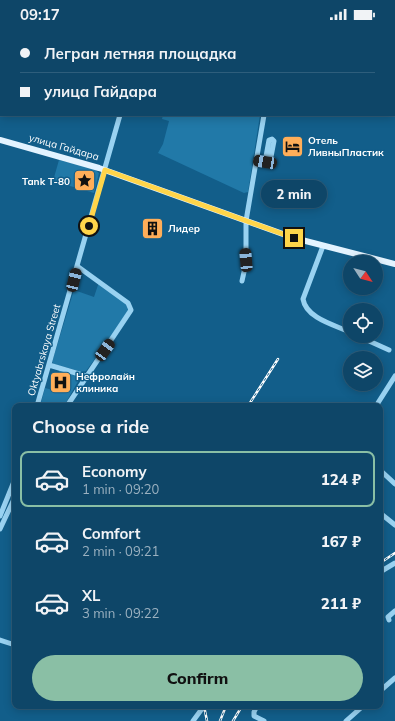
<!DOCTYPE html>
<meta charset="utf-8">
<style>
body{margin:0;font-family:Mulish,sans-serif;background:#174d6e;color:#f1f3f6;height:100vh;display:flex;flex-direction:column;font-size:15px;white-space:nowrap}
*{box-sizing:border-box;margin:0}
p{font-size:13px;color:#9bb1c0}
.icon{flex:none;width:22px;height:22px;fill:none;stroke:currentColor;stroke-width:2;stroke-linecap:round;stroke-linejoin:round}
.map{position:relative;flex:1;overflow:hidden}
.side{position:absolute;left:12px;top:375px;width:371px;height:306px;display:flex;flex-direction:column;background:#0e4668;border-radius:8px;box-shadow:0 2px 10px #0003,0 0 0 1px #2e5e7c}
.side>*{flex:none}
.top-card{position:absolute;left:0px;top:0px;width:395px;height:88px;box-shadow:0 2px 10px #0003,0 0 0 1px #2e5e7c;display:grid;align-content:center;height:88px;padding:0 20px;background:#0e4668}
.needle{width:26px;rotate:126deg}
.fabs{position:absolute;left:343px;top:227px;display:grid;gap:8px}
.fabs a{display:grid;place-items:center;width:40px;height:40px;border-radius:50%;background:#0e4668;box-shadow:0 2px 10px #0003,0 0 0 1px #2e5e7c;font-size:20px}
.end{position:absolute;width:18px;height:18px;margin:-9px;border:5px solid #ffd54a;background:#111;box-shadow:0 0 0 2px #111}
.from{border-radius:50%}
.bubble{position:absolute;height:28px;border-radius:14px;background:#0e4668;box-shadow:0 2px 10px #0003,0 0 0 1px #2e5e7c;font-size:13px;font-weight:800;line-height:28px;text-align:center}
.car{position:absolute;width:12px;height:24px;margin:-12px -6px;border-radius:5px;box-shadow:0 0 3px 1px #0007;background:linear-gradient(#222 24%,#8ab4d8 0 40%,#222 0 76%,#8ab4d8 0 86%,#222 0)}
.top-card b{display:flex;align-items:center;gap:14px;height:38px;font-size:15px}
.top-card b+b{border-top:1px solid #2e5e7c}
.top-card i{width:10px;height:10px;background:#f1f3f6}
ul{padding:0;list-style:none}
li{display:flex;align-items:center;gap:12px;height:56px;margin:0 8px 6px;padding:0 12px;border:2px solid transparent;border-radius:8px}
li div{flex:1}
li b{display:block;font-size:15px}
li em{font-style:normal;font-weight:800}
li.active{border-color:#8abfa5}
li>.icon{width:36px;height:36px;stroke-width:1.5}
h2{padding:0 20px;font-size:18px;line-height:48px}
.button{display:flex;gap:8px;margin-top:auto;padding:8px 20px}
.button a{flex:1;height:46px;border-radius:24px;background:#8abfa5;color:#111;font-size:16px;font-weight:800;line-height:46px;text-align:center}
.status{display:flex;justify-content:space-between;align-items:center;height:28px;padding:0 20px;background:#0e4668;direction:ltr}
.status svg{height:11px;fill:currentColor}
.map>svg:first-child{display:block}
.green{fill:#2179a8}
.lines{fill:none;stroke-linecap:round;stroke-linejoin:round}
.minor{stroke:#99d2f1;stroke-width:5}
.major{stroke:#e3f3ff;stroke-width:6}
.rail-casing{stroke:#fff;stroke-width:2.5}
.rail{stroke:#125e8a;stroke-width:1;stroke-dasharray:3;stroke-linecap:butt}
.route{stroke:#ffd54a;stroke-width:5}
.labels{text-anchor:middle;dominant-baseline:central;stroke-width:3;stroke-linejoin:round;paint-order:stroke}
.poi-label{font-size:10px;font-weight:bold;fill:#fff;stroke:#125e8a;text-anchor:start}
.street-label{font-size:10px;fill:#fff;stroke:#125e8a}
</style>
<div class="status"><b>09:17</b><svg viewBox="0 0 49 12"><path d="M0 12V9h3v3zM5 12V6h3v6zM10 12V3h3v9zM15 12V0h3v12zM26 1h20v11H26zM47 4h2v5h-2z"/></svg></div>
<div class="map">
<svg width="395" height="693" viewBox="0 0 395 693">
<rect width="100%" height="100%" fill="#125e8a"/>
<path class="green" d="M151 0H281L150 1Z
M163 87H260L248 164 244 165 158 125 163 116 169 93 162 91Z
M59 132 93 140 99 145 94 165 53 153Z
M99 254 129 276 130 283 86 343 82 344 54 336 52 334 74 262 94 269Z
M60 341 79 348 80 350 64 378H40L45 360 53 362 54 359 64 361 68 349 58 346Z"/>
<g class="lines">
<path class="minor" d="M145 1V0
M289 1 290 0
M256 132 269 135 270 134 274 113 272 111 269 112 265 134
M323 218 303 271C306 290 334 297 350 304
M242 253 246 235V193L264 87
M358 308 389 322
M49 337 86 348
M37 378 120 87
M67 378 131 282 128 275 77 238
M376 378 395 348
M380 442 395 456
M380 485 395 497
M0 488 15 451
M0 501 15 469
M380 544 395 535
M389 592 388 589 395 583
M0 612 15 617
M380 663 395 650
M257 678 254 684V688L264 693
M193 693 204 678
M346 693 363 678"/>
<path class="major" d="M0 112 99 140 294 210 395 236"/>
<defs>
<path id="rail" d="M248 378 278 331
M380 535 395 525
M204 678 207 693
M220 693 226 678
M233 693 242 678"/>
</defs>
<use href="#rail" class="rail-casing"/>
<use href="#rail" class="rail"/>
</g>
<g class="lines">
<path class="route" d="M89 198 105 142 294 210"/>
</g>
<defs>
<symbol id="hotel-square" viewBox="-11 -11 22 22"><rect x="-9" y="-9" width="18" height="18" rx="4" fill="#ffae59" stroke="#125e8a"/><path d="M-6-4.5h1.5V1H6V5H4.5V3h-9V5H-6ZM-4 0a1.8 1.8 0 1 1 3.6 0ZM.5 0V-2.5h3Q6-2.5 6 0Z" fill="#111"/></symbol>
<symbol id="sight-square" viewBox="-11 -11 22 22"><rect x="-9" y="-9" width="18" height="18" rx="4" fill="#ffae59" stroke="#125e8a"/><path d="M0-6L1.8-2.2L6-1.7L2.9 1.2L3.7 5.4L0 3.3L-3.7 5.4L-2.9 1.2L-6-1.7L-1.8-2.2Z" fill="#111"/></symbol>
<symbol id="building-square" viewBox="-11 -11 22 22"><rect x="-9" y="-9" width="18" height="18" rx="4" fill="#ffae59" stroke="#125e8a"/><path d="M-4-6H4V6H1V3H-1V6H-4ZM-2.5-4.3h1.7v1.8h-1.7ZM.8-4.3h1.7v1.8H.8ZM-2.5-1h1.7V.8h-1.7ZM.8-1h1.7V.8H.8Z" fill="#111"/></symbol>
<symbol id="hospital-square" viewBox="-11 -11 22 22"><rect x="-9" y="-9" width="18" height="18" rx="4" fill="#ffae59" stroke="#125e8a"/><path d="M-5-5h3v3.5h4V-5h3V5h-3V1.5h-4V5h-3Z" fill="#111"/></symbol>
</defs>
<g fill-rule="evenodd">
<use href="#hotel-square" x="280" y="106" width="25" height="25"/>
<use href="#sight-square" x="72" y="140" width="25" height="25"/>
<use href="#building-square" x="140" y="188" width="25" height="25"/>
<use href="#hospital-square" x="48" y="342" width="25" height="25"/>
</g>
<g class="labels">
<g class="poi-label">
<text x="308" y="112">Отель<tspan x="308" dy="12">ЛивныПластик</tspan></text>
<text x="70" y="153" text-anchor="end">Tank T-80</text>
<text x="168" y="200">Лидер</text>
<text x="76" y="348">Нефролайн<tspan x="76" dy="12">клиника</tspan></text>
</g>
<g class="street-label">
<text transform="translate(64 119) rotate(16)">улица Гайдара</text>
<text transform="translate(44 322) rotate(-74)">Oktyabrskaya Street</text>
</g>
</g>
</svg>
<div class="fabs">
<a><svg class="needle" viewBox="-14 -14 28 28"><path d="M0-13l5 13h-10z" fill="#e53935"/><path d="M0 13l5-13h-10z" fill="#9bb1c0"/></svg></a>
<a><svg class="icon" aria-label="locate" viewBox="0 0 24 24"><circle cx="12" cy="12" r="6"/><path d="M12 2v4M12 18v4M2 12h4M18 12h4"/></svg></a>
<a><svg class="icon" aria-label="layers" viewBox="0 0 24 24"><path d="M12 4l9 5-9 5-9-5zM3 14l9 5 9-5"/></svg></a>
</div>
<i class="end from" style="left:89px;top:198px"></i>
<i class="end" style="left:294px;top:210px"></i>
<div class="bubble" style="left:261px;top:152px;width:66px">2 min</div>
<i class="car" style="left:265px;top:134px;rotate:280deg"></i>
<i class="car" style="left:246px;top:232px;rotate:355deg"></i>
<i class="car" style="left:74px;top:252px;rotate:14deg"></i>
<i class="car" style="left:105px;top:322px;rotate:36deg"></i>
<div class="top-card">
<b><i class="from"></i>Легран летняя площадка</b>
<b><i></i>улица Гайдара</b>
</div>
<section class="side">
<h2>Choose a ride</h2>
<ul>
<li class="active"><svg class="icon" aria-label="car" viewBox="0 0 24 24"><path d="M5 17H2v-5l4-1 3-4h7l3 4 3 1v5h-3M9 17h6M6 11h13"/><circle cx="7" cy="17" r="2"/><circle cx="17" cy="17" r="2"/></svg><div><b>Economy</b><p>1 min · 09:20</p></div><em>124 ₽</em></li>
<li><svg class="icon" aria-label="car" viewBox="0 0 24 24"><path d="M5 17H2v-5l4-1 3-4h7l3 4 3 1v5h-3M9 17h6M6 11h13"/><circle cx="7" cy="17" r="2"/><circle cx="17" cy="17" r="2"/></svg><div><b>Comfort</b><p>2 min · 09:21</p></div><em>167 ₽</em></li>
<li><svg class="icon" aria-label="car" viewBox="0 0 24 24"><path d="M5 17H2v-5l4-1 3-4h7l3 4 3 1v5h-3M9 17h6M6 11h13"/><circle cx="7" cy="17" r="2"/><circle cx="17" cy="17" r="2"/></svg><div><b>XL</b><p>3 min · 09:22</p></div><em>211 ₽</em></li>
</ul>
<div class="button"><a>Confirm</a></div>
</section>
</div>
